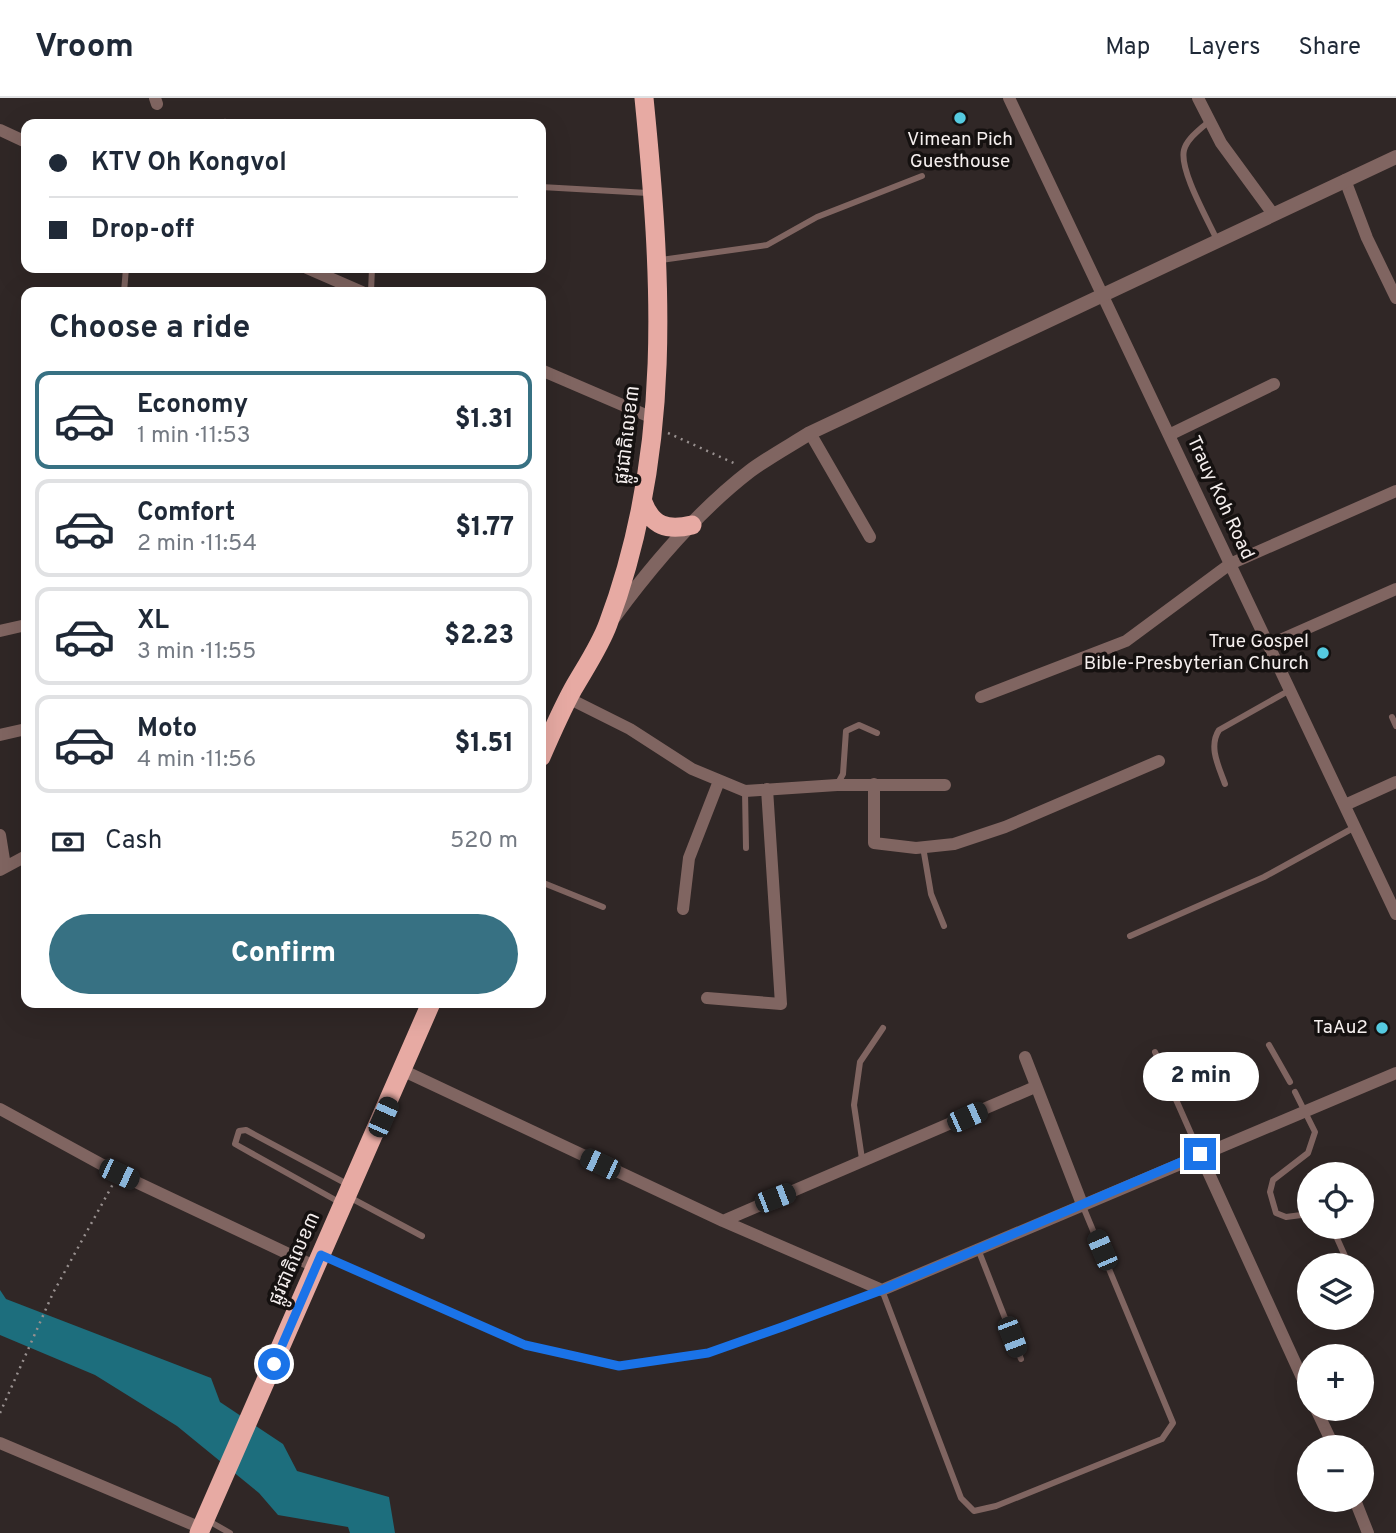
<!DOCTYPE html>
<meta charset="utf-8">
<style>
body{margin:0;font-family:Overpass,"Noto Sans Khmer",sans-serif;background:#f2f2f3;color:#1f2937;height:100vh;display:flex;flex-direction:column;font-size:26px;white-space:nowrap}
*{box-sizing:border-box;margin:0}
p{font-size:23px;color:#747a83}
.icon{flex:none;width:38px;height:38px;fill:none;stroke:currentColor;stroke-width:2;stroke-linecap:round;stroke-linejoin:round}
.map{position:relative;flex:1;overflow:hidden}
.drawer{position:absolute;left:21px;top:189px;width:525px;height:721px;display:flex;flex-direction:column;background:#fff;border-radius:14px;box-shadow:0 7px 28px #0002}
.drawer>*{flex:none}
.hud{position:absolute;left:21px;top:21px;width:525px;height:154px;border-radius:14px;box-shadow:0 7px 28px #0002;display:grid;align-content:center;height:154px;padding:0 28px;background:#fff}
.tools{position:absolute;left:1297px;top:1064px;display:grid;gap:14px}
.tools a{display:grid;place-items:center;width:77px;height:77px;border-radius:50%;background:#fff;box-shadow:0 7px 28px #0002;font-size:35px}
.end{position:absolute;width:32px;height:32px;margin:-16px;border:9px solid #1a73e8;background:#fff;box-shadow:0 0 0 4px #fff}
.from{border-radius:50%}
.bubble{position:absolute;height:49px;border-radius:24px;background:#fff;box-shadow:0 7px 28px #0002;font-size:23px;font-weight:800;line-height:49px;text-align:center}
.car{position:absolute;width:21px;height:42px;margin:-21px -10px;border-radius:9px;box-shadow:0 0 5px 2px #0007;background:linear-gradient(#222 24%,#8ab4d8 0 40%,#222 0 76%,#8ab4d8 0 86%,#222 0)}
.hud b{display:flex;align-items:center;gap:24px;height:66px;font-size:26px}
.hud b+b{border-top:2px solid #e0e1e3}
.hud i{width:18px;height:18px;background:#1f2937}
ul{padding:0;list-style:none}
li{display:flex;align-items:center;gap:21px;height:98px;margin:0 14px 10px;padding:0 14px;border:4px solid #e0e1e3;border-radius:14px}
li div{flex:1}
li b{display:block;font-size:26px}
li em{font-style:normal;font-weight:800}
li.on{border-color:#377183}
li>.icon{width:63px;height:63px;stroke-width:1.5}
h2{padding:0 28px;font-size:32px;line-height:84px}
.pay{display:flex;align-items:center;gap:18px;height:77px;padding:0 28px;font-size:26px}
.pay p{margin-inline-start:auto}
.primary-button{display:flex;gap:14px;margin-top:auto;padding:14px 28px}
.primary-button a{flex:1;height:80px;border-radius:42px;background:#377183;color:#fff;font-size:28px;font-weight:800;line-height:80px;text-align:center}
header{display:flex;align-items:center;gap:42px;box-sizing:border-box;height:98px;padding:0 35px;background:#fff;border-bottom:2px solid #e0e1e3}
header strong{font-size:33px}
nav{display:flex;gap:38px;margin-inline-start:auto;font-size:24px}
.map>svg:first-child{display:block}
.water{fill:#1d6e7d}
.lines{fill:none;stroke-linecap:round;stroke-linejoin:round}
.path{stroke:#98908f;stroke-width:2.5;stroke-dasharray:2 5;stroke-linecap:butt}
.service{stroke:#806561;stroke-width:6}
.minor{stroke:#806561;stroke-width:12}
.tertiary{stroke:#806561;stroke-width:14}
.trunk{stroke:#e7aaa3;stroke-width:19}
.route{stroke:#1a73e8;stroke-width:9}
.poi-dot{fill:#55cae0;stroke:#151110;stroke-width:2.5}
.labels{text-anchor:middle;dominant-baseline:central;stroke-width:7;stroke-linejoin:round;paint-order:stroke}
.poi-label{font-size:19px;fill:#f5efee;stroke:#151110;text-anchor:end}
.street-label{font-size:19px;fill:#f5efee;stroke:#151110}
</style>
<header>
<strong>Vroom</strong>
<nav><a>Map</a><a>Layers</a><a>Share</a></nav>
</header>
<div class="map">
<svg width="1396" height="1435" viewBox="0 0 1396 1435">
<rect width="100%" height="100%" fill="#302726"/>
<path class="water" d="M0 1192 6 1201 211 1280 220 1304 283 1346 297 1373 389 1399 395 1435H350L348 1429 278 1417 259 1395 177 1328 95 1277 0 1237Z"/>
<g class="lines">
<path class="path" d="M668 335 738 367
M0 1315 53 1195 113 1086"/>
<path class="service" d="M1209 23C1201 31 1187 40 1184 52 1179 72 1208 122 1217 142
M225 24 227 26
M541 89 648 95
M661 162 767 147 817 119 922 78
M124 194 126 170
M371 194 372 170
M1392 619 1396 628
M1225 686C1219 669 1208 649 1219 632L1290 592
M837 687 843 676 846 633 859 627 877 635
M745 693 746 750
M923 749 931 796 944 828
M541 784 603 809
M1130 838 1264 779 1355 729
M1269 947 1290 984
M1155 954 1200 1056
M1295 994 1315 1034 1308 1055 1273 1082 1270 1094 1276 1115 1286 1119 1309 1116
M862 1061 854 1007 860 964 883 930
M349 1099 422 1138
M339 1104 235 1046 239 1033 246 1032 347 1086
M1332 1129 1349 1167
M978 1151 1021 1261
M323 1158 525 1247 619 1268 708 1255 882 1192 961 1400 974 1413 996 1408 1162 1341 1173 1325 1082 1106
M207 1422 230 1435"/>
<path class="minor" d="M155 0 157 6
M1009 0 1396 816
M1198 0 1221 45 1273 116
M0 32 26 44
M1345 82 1367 140 1396 200
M307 170 362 194
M541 272 655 321
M810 335 870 439
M1169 337 1274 286
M0 533 26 527
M1269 547 1396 491
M981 599 1126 543 1230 466 1396 393
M568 600 630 631 692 671 745 693 837 687H945
M0 637 26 631
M874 686V745L916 750 954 746 1005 729 1159 663
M1345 707 1396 684
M0 737 5 768
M0 772 26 758
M683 811 689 760 719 683
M707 900 781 906 767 691
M1025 959 1082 1106
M404 973 723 1123 882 1192 1396 975
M0 1011 119 1076 316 1169
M1200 1056 1309 1295
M723 1123 1035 989
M1316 1311 1334 1349
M0 1345 201 1430
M1355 1402 1368 1435"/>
<path class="tertiary" d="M614 519C653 466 698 413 750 373 769 359 791 347 810 335L1396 59"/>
<path class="trunk" d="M643 404C652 428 667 433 692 427
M541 659C551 636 561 613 573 591 585 570 600 548 608 526 673 353 662 180 644 0
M199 1435 431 905"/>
</g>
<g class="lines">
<path class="route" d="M274 1266 321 1157 525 1247 619 1268 708 1255 782 1229 882 1192 1200 1056"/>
</g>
<g class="poi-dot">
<circle cx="960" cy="20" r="7"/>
<circle cx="1323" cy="555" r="7"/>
<circle cx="1382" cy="930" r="7"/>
</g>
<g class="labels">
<g class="poi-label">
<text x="960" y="42" text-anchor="middle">Vimean Pich<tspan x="960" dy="22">Guesthouse</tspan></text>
<text x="1309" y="544">True Gospel<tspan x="1309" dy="22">Bible-Presbyterian Church</tspan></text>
<text x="1368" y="930">TaAu2</text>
</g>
<g class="street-label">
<text transform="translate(628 337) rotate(-83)">ផ្លូវជាតិលេខ៣</text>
<text transform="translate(1220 400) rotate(65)">Trauy Koh Road</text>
<text transform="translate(295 1161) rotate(-66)">ផ្លូវជាតិលេខ៣</text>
</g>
</g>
</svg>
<div class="tools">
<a><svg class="icon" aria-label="locate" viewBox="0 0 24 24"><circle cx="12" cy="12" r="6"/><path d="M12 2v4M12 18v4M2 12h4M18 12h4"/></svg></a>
<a><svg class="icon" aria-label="layers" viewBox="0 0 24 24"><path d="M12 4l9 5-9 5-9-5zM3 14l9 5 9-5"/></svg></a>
<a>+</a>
<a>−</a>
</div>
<i class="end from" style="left:274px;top:1266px"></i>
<i class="end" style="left:1200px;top:1056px"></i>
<div class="bubble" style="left:1143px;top:954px;width:116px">2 min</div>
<i class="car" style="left:383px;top:1019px;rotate:24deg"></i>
<i class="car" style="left:967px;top:1019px;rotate:66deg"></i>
<i class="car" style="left:600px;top:1066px;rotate:295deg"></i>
<i class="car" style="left:119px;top:1076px;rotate:115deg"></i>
<i class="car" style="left:775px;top:1100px;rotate:69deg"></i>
<i class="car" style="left:1102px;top:1152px;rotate:337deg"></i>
<i class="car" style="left:1012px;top:1239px;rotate:159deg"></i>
<div class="hud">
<b><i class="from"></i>KTV Oh Kongvol</b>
<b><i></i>Drop-off</b>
</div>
<section class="drawer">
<h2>Choose a ride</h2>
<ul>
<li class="on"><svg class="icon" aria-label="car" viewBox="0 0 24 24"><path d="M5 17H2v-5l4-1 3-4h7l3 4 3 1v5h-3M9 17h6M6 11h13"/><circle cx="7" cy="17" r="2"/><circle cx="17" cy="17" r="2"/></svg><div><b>Economy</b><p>1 min · 11:53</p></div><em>$1.31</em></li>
<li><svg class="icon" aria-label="car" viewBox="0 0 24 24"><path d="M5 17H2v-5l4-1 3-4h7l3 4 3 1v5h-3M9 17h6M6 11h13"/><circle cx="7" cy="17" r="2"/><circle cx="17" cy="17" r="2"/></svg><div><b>Comfort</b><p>2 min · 11:54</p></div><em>$1.77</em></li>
<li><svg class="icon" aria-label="car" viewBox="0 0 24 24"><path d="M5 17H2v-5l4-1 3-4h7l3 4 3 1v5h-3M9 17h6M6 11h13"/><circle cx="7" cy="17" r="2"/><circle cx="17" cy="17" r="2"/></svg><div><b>XL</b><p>3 min · 11:55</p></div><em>$2.23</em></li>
<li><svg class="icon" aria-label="car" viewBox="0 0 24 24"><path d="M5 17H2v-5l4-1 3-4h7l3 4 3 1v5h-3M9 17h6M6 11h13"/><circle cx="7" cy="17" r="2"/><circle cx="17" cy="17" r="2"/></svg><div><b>Moto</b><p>4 min · 11:56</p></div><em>$1.51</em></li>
</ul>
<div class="pay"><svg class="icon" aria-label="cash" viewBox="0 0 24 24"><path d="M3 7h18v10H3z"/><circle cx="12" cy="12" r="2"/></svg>Cash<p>520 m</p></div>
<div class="primary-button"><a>Confirm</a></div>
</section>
</div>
